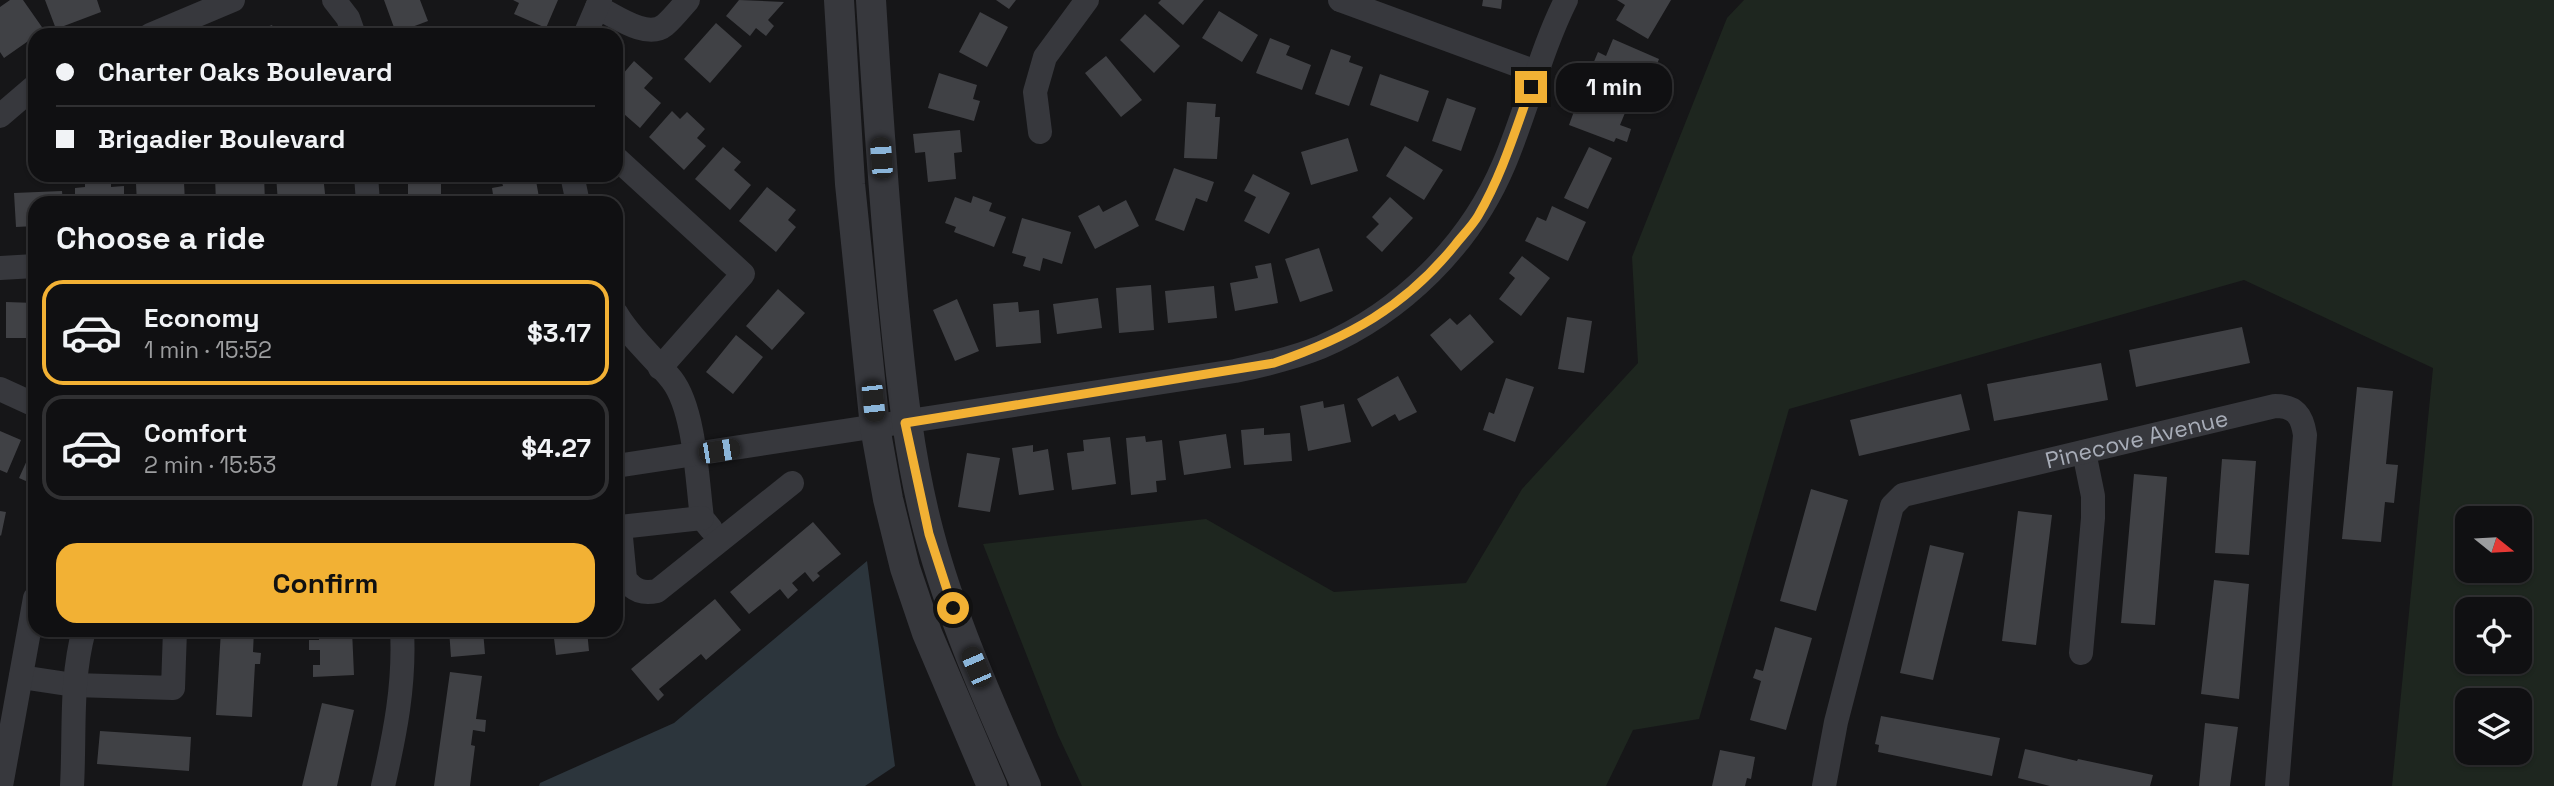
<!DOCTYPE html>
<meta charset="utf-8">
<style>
body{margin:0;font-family:"Space Grotesk",sans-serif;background:#1e1e20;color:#f1f3f6;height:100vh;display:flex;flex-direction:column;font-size:26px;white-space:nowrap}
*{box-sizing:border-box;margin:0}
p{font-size:23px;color:#9c9d9f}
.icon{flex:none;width:38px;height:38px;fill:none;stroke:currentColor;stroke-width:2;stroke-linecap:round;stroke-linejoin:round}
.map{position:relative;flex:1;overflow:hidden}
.side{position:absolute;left:28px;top:196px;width:595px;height:441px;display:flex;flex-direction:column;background:#101012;border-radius:21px;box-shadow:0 2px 5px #0004,0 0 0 2px #303032}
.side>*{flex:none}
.guide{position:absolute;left:28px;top:28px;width:595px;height:154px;border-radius:21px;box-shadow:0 2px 5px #0004,0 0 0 2px #303032;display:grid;align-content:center;height:154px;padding:0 28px;background:#101012}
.needle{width:46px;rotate:108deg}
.controls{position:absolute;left:2455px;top:506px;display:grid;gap:14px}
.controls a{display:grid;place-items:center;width:77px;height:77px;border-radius:14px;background:#101012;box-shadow:0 2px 5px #0004,0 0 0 2px #303032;font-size:35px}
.end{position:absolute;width:32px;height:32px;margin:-16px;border:9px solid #f2b134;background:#111;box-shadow:0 0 0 4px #111}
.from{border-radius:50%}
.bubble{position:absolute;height:49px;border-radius:21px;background:#101012;box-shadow:0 2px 5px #0004,0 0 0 2px #303032;font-size:23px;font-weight:700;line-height:49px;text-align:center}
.car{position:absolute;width:21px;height:42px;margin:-21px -10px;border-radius:9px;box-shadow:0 0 5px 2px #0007;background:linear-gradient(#222 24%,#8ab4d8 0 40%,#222 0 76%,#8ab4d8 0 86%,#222 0)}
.guide b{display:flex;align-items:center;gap:24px;height:66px;font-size:26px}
.guide b+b{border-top:2px solid #303032}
.guide i{width:18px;height:18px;background:#f1f3f6}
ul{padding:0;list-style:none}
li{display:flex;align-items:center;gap:21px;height:105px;margin:0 14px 10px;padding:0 14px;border:4px solid #303032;border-radius:21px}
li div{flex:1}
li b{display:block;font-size:26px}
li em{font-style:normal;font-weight:700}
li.selected{border-color:#f2b134}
li>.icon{width:63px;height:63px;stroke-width:1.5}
h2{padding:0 28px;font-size:32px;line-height:84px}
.cta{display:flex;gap:14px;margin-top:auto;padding:14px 28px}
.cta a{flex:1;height:80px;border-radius:21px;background:#f2b134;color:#111;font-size:28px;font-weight:700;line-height:80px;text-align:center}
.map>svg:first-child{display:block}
.green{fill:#1e261f;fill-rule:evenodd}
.water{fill:#2c353c}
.building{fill:#404145}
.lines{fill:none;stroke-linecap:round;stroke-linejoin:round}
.minor{stroke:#37383d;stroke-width:24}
.tertiary{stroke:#37383d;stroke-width:30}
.route{stroke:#f2b134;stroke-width:9}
.labels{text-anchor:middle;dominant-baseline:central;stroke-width:6;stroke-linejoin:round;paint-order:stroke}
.street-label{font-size:23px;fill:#a8adb8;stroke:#111113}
</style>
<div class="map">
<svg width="2554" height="786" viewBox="0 0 2554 786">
<rect width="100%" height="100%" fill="#161618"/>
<path class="green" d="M1744 0H2554V786H2392L2433 368 2244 280 1789 409 1699 719 1633 730 1606 786H1082L1058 735 983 544 1206 519 1334 592 1466 583 1522 489 1638 363 1632 257 1727 18ZM2468 518H2520V570H2468ZM2468 609H2520V662H2468ZM2468 700H2520V752H2468Z"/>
<path class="water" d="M867 561 895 766 865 786H539L540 783 674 723Z"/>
<path class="building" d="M10 0H23L44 30 4 58 0 52V7Z
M45 0H97L101 12 56 29Z
M384 0H420L428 21 396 33Z
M513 0H558L546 28 514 14 519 3Z
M739 0 784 2 768 20 774 26 766 36 756 28 750 36 726 16Z
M996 0H1016L1009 9Z
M1161 0H1204L1183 25 1158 3Z
M1483 0H1502L1501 9 1482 6Z
M1617 0H1671L1648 39 1616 20 1625 5Z
M1219 11 1258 35 1242 62 1202 38Z
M980 12 1008 27 987 67 959 52Z
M1145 14 1180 46 1154 73 1120 40Z
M716 23 742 46 710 83 684 59Z
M272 25 276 35H246Z
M1270 38 1290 46 1286 55 1311 65 1302 90 1256 73Z
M1613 39 1659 59 1653 75 1641 70 1631 94 1588 76 1598 52 1606 56Z
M1331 49 1351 56 1349 62 1363 67 1349 106 1315 94Z
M1106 56 1142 100 1121 117 1085 73Z
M634 61 653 78 644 88 661 103 640 128 616 107V82Z
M939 73 977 85 973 99 980 101 974 121 928 108Z
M1380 74 1429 91 1418 122 1370 105Z
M1588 94 1627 108 1620 125 1631 129 1627 142 1616 138 1614 142 1569 125 1576 106 1583 108Z
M1447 98 1476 108 1461 151 1432 141Z
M1187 102 1216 104 1215 117H1220L1217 159 1184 158Z
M672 111 680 119 687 112 705 129 697 138 706 146 684 170 649 137Z
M960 130 962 152 954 153 956 179 928 182 925 152 915 153 913 134Z
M1348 138 1358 171 1311 185 1301 152Z
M1405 146 1443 170 1424 200 1386 176Z
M723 147 741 162 734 170 751 185 730 210 695 179Z
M1589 147 1612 158 1588 209 1564 198Z
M1174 168 1214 182 1207 202 1196 198 1184 231 1155 220Z
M1253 174 1290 193 1269 234 1244 221 1256 197 1244 191Z
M146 175H172V182H184L185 203H137L136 184 146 183Z
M264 175 265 203H216L215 177Z
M276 175H323L326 203H278Z
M500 175H535L540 203 494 201 492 188 503 186Z
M85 176H111V187L124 186V203H75V188L85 187Z
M408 176H441V203H408Z
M767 187 796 210 788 220 796 227 776 252 739 221Z
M62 191 63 203H35V226L16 227 14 193Z
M973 196 992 203 989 211 1006 217 994 247 954 232 956 227 945 223 955 197 971 203Z
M1390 197 1413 218 1382 252 1366 237 1379 224 1372 217Z
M1126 200 1139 226 1095 249 1078 216 1099 205 1103 212Z
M1552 206 1586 222 1568 261 1525 241 1537 217 1546 221Z
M1022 218 1071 232 1062 264 1043 258 1040 271 1023 266 1026 257 1012 253Z
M1319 248 1333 291 1300 302 1285 259Z
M1522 256 1550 278 1521 316 1499 299 1515 278 1509 273Z
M1271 263 1278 303 1235 311 1230 283 1258 278 1255 266Z
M1151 285 1154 330 1119 333 1116 288Z
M1214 286 1217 318 1168 323 1165 291Z
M778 289 805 313 772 350 746 326Z
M1098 298 1102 328 1057 334 1053 304Z
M957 299 979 351 955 361 933 310Z
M6 302 35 303V338H6Z
M1018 302 1019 312 1039 310 1041 343 996 347 993 304Z
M1470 314 1494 342 1461 371 1430 335 1450 318 1457 325Z
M1567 317 1592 321 1584 373 1558 369Z
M2242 327 2250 363 2136 387 2129 350Z
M736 335 763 357 733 394 706 372Z
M2101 363 2108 400 1994 421 1987 384Z
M1398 376 1417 412 1399 421 1395 414 1372 427 1357 399Z
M1506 378 1534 387 1515 442 1483 430 1489 412 1494 414Z
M2357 387 2393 391 2386 464 2398 465 2394 503 2385 502 2381 542 2342 539Z
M1961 394 1970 430 1859 456 1850 420Z
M1323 401 1324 408 1344 404 1351 442 1308 451 1300 406Z
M1264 428V435L1290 433 1292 461 1244 465 1241 430Z
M0 431 21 440 7 473 0 470Z
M1226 434 1231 468 1184 475 1179 441Z
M1145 436 1146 442 1162 440 1166 480 1156 481 1157 492 1131 495 1126 438Z
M1110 437 1116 484 1072 490 1067 453 1084 451 1083 440Z
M1033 445V452L1048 449 1054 490 1019 495 1012 448Z
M33 447 35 448V485L19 478Z
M967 453 1000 458 990 512 958 507Z
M2222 459 2256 461 2249 555 2215 553Z
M2134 474 2167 477 2155 625 2121 623Z
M1811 489 1848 500 1816 611 1780 601Z
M0 511 6 512 1 536 0 535Z
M2018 511 2052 515 2036 645 2002 641Z
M813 522 841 554 817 573 820 576 813 582 805 572 792 583 798 590 788 599 780 589 749 614 730 592Z
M1930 545 1964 553 1933 680 1900 673Z
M2214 580 2249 584 2239 699 2201 694Z
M715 599 741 630 706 660 701 654 659 689 664 695 658 701 631 669Z
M1775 627 1812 638 1786 730 1750 720 1761 681 1753 678 1756 669 1763 671Z
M221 630H254L253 652 261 653 260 664H255L252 717 216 715Z
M319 630H352L354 675 313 677V665H320V650H309V640H319Z
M449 630H483L485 654 451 657Z
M553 630H587L589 651 556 655Z
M450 672 482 676 476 719 486 720 485 732 473 730 471 745 475 746 470 786H434Z
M322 703 354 710 337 786H302Z
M1881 716 2000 738 1992 776 1878 752 1879 745 1875 744Z
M2205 723 2238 727 2230 786H2199Z
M100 731 191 737 189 771 97 764Z
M2025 749 2077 761 2078 759 2153 775 2150 786H2050L2018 778Z
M1720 750 1755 757 1751 779 1747 778 1745 786H1712Z"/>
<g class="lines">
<g class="minor">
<path d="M334 0 348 18 354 35"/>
<path d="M1340 0 1536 72"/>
<path d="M597 7C614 15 647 40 665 25 673 18 681 8 688 0"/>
<path d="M150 35 233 0"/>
<path d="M585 35 600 0"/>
<path d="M0 116 35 86"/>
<path d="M1040 132 1035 92 1045 57 1087 0"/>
<path d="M616 158 743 274 660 368"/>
<path d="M366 175 368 203"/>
<path d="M572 175 578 203"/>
<path d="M0 268 35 266"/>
<path d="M616 313C631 339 654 357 672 380 695 410 697 480 702 518L711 529"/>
<path d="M0 389 35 405"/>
<path d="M616 466 1235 371C1264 365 1294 358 1321 347 1402 312 1470 245 1504 164 1527 110 1540 52 1566 0"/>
<path d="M702 518 620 527 625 579C634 591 643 594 657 591L792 483"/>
<path d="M2081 653 2093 518V496L2084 452"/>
<path d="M21 677 74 685 173 688 175 630"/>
<path d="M1 786 35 598"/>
<path d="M72 786C75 734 70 681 84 630"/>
<path d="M383 786C395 734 405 684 402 630"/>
<path id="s1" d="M1824 786 1836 722 1892 506 1903 495 2275 406C2295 406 2302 415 2305 435L2277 786"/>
</g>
<path class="tertiary" d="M839 0 850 184 875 427 888 499 905 568 927 633 992 786
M871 0C877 99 884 198 893 297 901 378 908 454 929 533 952 620 990 704 1026 786"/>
</g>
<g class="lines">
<path class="route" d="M953 608 929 534 905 423 1274 363C1348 338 1405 307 1455 245 1462 236 1472 226 1478 216 1502 175 1515 131 1531 87"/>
</g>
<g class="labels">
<g class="street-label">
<text stroke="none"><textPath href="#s1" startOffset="544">Pinecove Avenue</textPath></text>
</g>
</g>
</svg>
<div class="controls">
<a><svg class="needle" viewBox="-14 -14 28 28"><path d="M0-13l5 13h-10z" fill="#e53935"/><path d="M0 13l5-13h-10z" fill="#9c9d9f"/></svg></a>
<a><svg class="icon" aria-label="locate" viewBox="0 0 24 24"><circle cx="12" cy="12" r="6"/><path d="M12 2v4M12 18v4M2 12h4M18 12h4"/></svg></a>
<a><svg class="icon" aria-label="layers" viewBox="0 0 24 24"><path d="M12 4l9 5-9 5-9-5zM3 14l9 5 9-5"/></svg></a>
</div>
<i class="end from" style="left:953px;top:608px"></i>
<i class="end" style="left:1531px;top:87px"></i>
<div class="bubble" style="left:1556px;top:63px;width:116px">1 min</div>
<i class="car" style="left:881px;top:158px;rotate:356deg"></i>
<i class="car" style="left:873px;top:401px;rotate:174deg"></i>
<i class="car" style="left:719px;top:451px;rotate:81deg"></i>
<i class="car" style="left:976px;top:667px;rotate:337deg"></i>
<div class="guide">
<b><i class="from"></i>Charter Oaks Boulevard</b>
<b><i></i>Brigadier Boulevard</b>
</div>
<section class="side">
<h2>Choose a ride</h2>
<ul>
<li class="selected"><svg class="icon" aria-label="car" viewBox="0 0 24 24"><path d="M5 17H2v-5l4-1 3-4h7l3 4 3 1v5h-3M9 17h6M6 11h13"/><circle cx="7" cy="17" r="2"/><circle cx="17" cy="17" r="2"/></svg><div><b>Economy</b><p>1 min · 15:52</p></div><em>$3.17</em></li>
<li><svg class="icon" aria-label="car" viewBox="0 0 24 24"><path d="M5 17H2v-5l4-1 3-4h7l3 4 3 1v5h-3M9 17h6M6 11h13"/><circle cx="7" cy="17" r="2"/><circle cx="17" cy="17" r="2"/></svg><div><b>Comfort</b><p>2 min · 15:53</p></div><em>$4.27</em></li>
</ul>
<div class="cta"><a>Confirm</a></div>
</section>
</div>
